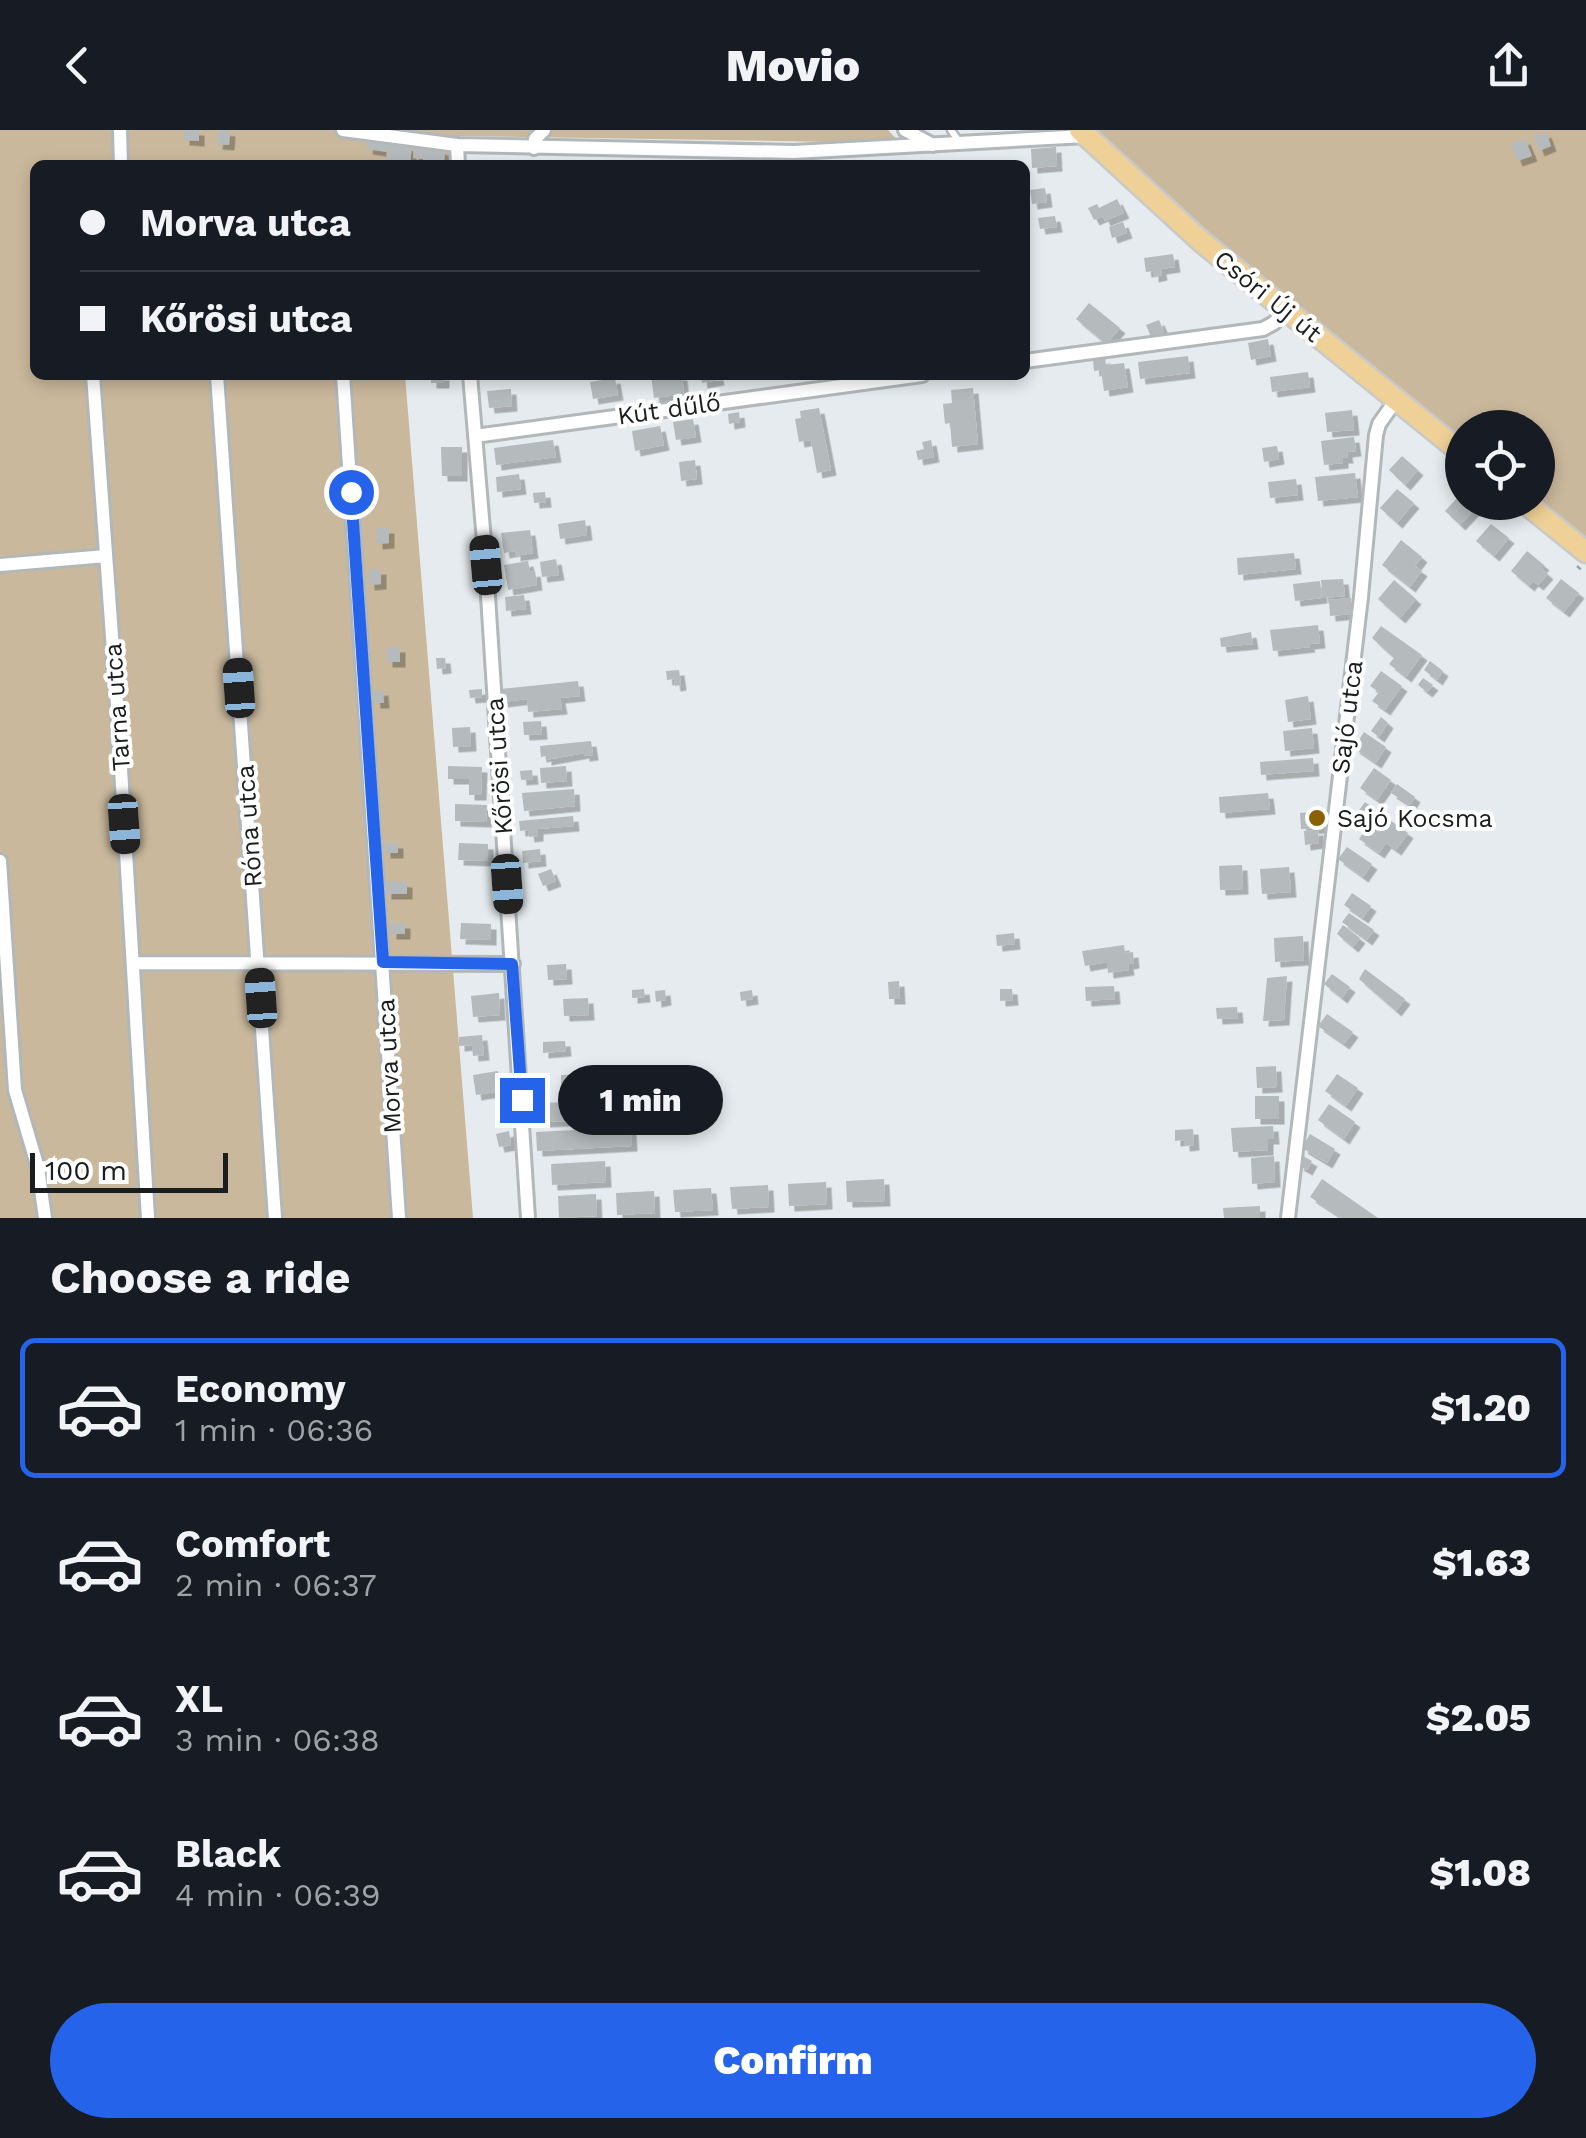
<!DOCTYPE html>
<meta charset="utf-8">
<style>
body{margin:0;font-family:"Work Sans",sans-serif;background:#20242c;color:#f1f3f6;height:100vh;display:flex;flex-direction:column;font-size:38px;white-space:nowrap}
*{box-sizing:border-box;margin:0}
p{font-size:32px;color:#9ea1a6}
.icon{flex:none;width:55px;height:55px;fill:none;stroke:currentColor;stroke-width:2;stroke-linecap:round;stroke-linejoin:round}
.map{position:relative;height:1088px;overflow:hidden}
.drawer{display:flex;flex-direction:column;background:#171b24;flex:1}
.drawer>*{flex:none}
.top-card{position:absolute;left:30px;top:30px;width:1000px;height:220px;border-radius:15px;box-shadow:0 5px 15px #0003;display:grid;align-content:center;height:220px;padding:0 50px;background:#171b24}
.fabs{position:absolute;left:1445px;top:280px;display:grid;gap:20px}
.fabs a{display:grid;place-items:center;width:110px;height:110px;border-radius:50%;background:#171b24;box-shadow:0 5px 15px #0003;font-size:50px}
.scale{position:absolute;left:30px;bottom:25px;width:198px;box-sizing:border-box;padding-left:10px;border:5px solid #1b1e1e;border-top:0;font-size:28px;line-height:35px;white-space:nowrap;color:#1b1e1e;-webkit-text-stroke:8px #fff;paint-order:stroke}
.end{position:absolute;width:45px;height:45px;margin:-22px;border:12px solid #2563eb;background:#fff;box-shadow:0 0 0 5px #fff}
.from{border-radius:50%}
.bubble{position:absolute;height:70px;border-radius:35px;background:#171b24;box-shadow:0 5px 15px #0003;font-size:32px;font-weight:800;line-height:70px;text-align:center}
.car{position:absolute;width:30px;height:60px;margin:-30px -15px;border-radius:12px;box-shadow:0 0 8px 2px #0007;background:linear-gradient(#222 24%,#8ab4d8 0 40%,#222 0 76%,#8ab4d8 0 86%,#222 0)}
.top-card b{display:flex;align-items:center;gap:35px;height:95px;font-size:38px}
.top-card b+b{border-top:2px solid #363941}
.top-card i{width:25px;height:25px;background:#f1f3f6}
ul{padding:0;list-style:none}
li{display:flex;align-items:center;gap:30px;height:140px;margin:0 20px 15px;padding:0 30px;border:5px solid transparent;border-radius:15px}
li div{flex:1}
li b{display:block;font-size:38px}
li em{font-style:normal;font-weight:800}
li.current{border-color:#2563eb}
li>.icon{width:90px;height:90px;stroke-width:1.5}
h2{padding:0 50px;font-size:45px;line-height:120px}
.action{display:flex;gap:20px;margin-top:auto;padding:20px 50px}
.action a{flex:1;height:115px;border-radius:60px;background:#2563eb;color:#fff;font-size:40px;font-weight:800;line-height:115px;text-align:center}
header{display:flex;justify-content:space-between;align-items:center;height:130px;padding:0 50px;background:#171b24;font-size:45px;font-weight:800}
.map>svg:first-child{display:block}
.green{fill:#c9b89c}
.building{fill:#b5bbbd;filter:url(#shadow)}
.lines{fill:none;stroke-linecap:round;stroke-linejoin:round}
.service-casing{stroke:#b2b8ba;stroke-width:11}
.minor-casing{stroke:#b2b8ba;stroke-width:18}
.primary-casing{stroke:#c8c9c9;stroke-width:25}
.path{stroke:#9ca1a3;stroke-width:2.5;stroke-dasharray:5 8;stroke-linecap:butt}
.service{stroke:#fff;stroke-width:6}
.minor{stroke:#fff;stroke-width:12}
.primary{stroke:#efd097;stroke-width:20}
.route{stroke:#2563eb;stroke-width:12}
.poi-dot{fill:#8b6202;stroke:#fff;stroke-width:4}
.labels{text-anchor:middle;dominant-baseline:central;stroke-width:8;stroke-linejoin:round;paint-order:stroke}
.street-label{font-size:25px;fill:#1b1e1e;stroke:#fff}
.poi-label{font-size:25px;fill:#1b1e1e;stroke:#fff;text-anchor:start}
</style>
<header><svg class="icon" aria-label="back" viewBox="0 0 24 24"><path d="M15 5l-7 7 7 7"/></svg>Movio<svg class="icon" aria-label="share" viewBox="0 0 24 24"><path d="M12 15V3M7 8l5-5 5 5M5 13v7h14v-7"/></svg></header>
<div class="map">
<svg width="1586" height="1088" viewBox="0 0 1586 1088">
<defs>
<filter id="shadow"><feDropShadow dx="5.5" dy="5.5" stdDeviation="0" flood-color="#0004"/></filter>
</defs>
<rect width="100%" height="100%" fill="#e5ebee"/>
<path class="green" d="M0 0H888L900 13 460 6 461 35H35V245H405L473 1088H0Z
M1080 0H1586V422L1538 372V298H1462V323Z"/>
<path class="building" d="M184 0H199V11L184 10Z
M219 0 230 1 229 15 217 14Z
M1546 2 1551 16 1539 21 1534 7Z
M1525 9 1532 26 1517 31 1511 14Z
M368 11 412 16 410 33 386 30 387 22 367 19Z
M414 16 445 20 444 32 423 35V29L413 28Z
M1056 17 1057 36 1032 38 1031 19Z
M468 31H508V35H468Z
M1045 58 1047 72 1032 74 1030 60Z
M1117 69 1124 83 1105 91 1103 86 1094 90 1088 78 1097 74 1099 78Z
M1055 86 1057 97 1040 99 1038 88Z
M1123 92 1127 103 1112 108 1109 97Z
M1173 124 1175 137 1161 139 1162 145 1153 147V141L1146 142 1144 128Z
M1089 173 1120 198 1106 214 1076 189Z
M1159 190 1164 202 1151 207 1146 195Z
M1268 209 1271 226 1251 230 1248 213Z
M1188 226 1190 243 1140 249 1138 232Z
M1105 228 1106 235 1124 233 1128 257 1104 261 1101 240 1094 241 1093 230Z
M1308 242 1310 257 1272 262 1270 247Z
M431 245H444V253H431Z
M651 245H682L684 264 654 268Z
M701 245H718L719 250 702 253Z
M615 248 618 265 593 269 590 252Z
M973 258 978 314 952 317 950 293 945 294 943 274 952 273 951 260Z
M511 259 512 276 489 278 487 261Z
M819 278 831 340 817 343 811 310 799 312 795 289 801 288 800 281Z
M1352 280 1354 300 1327 302 1325 283Z
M739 282 740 292 729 294 728 284Z
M693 289 696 307 676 310 673 292Z
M660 296 664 315 635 321 632 301Z
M1354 307 1356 321 1347 322 1348 328H1343V333L1324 335 1321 311Z
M553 310 556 327 496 335 494 318Z
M931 310 934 327 918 330 916 321 924 319 922 312Z
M1277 316 1279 329 1264 332 1262 318Z
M441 317H462V346H442Z
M1402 326 1418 340 1405 355 1389 340Z
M695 330 697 349 681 351 679 332Z
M1355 343 1358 367 1318 371 1315 347Z
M519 344 521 359 497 362 496 347Z
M1296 349 1298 365 1270 368 1268 352Z
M1397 359 1414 373 1397 393 1380 378Z
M545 362 546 372 534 373 533 363Z
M1459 366 1462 372 1474 380 1460 395 1445 381Z
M585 390 587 405 560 409 558 394Z
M1491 394 1509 408 1494 426 1476 411Z
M377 398H389V413L377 414Z
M530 400 533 423 515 426V421L504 423 501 403Z
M1401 410 1422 427 1415 436 1422 441 1410 457 1382 435Z
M1527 421 1544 435 1541 438 1548 444 1538 455 1533 451 1529 456 1511 441Z
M1294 423 1296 439 1238 445 1237 428Z
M556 429 559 445 542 447 540 432Z
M528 431 530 442 535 441 537 455 508 460 504 435Z
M381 439V454L369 455V440Z
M1343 449 1345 466 1323 468 1321 450Z
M1561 449 1579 463 1564 482 1546 468Z
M1394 450 1416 469 1400 488 1378 469Z
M1320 451 1322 468 1295 471 1293 454Z
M524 465 526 479 506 481 505 467Z
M1351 468 1352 484 1330 486 1329 470Z
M1318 495 1320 513 1309 514 1310 517 1273 521 1270 500Z
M1381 496 1422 525 1406 547 1389 534 1394 528 1372 508Z
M1251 502 1253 514 1221 517 1220 508Z
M387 517H400V532H387Z
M436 528H445L446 538 437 539Z
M1430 531 1443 541 1437 550 1424 540Z
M679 540 681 555 675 556 674 549 667 550 666 541Z
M1381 541 1402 556 1385 580 1372 571 1379 562 1370 556Z
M1423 548 1433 555 1427 562 1418 555Z
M578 551 580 566 560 568 562 579 528 582 527 569 502 572 501 559Z
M482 559V567L470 568 469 560Z
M383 560 384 573H375L374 561Z
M1308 566 1311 589 1288 592 1285 570Z
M1381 587 1388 593 1379 607 1371 601Z
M541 591 542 604 524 605 523 592Z
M470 597 471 616 453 617 452 598Z
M1312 598 1314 618 1285 621 1283 601Z
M1364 602 1386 617 1376 633 1354 618Z
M591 611 593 625 584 626V623L546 630V626L541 627 540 616Z
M1313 628 1314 641 1261 645 1260 632Z
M448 636 482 637 481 665H469V649H448Z
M566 636 567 651 541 653 540 638Z
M1374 638 1391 650 1377 670 1360 658Z
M532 640 533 649 521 650 520 641Z
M1397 654 1415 667 1410 675 1391 663Z
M574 659 575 676 524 681 522 663Z
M1268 663 1270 679 1220 683 1219 667Z
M1365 672 1408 703 1396 720 1386 713 1379 723 1359 709 1368 695 1355 686Z
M455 674 487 675 486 692 455 691Z
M1321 681 1323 698 1301 699 1300 683Z
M573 686 574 696 538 699V706L529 707 528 700 520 701 519 691Z
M1318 700 1319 713 1305 715 1304 701Z
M385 713H398V723H385Z
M459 713 488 714V731L458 730Z
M1347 717 1372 734 1363 747 1338 729Z
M540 719 541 731 523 733 522 721Z
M1242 735 1243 759 1220 760 1219 736Z
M1289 737 1291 762 1262 764 1260 739Z
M551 739 556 751 543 756 538 744Z
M386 751 407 752V764H386Z
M1352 763 1371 776 1363 788 1344 775Z
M1349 783 1374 800 1367 810 1342 792Z
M391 793H405V804H391Z
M461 793 491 794V810L460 809Z
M1343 795 1360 808 1353 817 1337 804Z
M1014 803 1015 814 997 816 996 805Z
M1303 806 1304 830 1275 832 1274 808Z
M1124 815 1125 823 1133 822 1134 833 1128 834 1129 840 1108 843 1107 832 1085 836 1082 821Z
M566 834 567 849 548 850 547 835Z
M1365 839 1405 869 1396 881 1359 849Z
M1332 844 1350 857 1342 868 1324 854Z
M1287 846 1284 890 1263 891 1267 848Z
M899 851 900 869H889L888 852Z
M1114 856 1115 869 1086 871 1085 857Z
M644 859 645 867 632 868V860Z
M1000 859H1012L1013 870 1000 871Z
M665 860 666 870 656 872 655 861Z
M752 860 753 869 741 871 740 862Z
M499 863 500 885 473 887 471 866Z
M588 868 589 885 564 886 563 869Z
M1237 877 1238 888 1217 889 1216 878Z
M1327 884 1353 902 1344 914 1318 896Z
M482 905 484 925 473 926 472 915 459 916V907Z
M565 911 566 921 543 923V912Z
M1276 936 1277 957 1257 958 1256 937Z
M498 941 501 961 476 965 473 945Z
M591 944 592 962 561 964V945Z
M1337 944 1358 958 1346 976 1325 961Z
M1255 966H1279V989H1255Z
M584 971 585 990 544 992 543 973Z
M1329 974 1355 992 1344 1009 1318 990Z
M1273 996 1274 1009H1268V1020L1233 1022 1231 998Z
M631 997 632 1016 537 1021 536 1002Z
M1193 999 1194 1015 1184 1016V1010L1175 1011V1000Z
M509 1001 511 1015 499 1017 496 1004Z
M1310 1004 1335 1019 1327 1033 1302 1018Z
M1274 1026 1275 1052 1252 1054 1251 1028Z
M1303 1026 1312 1031 1307 1040 1298 1035Z
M605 1031 606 1052 552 1055 551 1034Z
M884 1049 885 1071 847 1072 846 1051Z
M1322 1049 1378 1088H1342L1310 1067Z
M826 1052 827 1074 789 1076 788 1054Z
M768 1055 769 1077 732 1079 730 1057Z
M711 1058 713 1080 675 1082 673 1060Z
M654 1061 655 1083 617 1085 616 1063Z
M596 1064 597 1086 559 1088 558 1066Z
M1260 1076V1088H1224L1223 1078Z"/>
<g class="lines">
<defs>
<path id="service" d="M951 0 960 13"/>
<path id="minor" d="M120 0 121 35
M343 0 457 15 794 22 1086 6
M905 0 933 15
M457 15 458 35
M534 18 535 9 544 0
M1025 231 1263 199 1274 193 1285 180
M93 245 118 589 148 1088
M217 245 275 1088
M343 245 399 1088
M470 245 486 435 528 1088
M475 306 922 245
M0 435 106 426
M0 731 15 960 38 1038 45 1088
M133 833 513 834
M1288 1088 1361 467 1376 305 1379 294 1396 270"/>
<path id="primary" d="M1080 0 1202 112 1462 323
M1524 372 1586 422"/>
</defs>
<use href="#service" class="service-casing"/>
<use href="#minor" class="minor-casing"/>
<use href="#primary" class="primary-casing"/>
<path class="path" d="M1455 338 1462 344
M1498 372 1512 384
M1577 436 1586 444"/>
<use href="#service" class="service"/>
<use href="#minor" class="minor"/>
<use href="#primary" class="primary"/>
</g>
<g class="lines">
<path class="route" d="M351 362 383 832 512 834 522 970"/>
</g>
<circle class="poi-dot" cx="1317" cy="688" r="10"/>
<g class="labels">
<g class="street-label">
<text transform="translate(1268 166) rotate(39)">Csóri Új út</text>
<text transform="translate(669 279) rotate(-8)">Kút dűlő</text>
<text transform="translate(117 577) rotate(-94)">Tarna utca</text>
<text transform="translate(1347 587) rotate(-83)">Sajó utca</text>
<text transform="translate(499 636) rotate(-94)">Kőrösi utca</text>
<text transform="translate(249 696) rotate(-94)">Róna utca</text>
<text transform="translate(389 936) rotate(-93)">Morva utca</text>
</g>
<g class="poi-label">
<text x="1337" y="688">Sajó Kocsma</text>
</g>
</g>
</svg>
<div class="fabs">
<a><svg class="icon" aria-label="locate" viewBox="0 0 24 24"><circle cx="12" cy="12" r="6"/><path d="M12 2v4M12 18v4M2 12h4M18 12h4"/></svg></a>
</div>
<div class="scale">100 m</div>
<i class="end from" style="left:351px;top:362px"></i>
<i class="end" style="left:522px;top:970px"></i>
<div class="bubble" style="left:558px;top:935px;width:165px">1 min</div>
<i class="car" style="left:486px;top:435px;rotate:355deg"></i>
<i class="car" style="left:239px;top:558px;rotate:356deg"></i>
<i class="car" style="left:124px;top:694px;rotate:176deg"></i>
<i class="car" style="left:507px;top:754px;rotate:176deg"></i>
<i class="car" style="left:261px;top:868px;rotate:356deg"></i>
<div class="top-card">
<b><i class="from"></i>Morva utca</b>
<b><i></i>Kőrösi utca</b>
</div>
</div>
<section class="drawer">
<h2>Choose a ride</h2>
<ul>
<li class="current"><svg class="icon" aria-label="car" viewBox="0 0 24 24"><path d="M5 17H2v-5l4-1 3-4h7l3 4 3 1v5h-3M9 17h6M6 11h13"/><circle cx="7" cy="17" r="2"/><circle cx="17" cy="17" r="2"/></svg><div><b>Economy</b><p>1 min · 06:36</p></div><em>$1.20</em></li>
<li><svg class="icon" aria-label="car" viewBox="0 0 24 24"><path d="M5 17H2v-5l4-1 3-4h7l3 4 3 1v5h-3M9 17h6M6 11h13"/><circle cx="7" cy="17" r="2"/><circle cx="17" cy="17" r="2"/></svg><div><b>Comfort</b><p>2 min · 06:37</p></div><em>$1.63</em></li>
<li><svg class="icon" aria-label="car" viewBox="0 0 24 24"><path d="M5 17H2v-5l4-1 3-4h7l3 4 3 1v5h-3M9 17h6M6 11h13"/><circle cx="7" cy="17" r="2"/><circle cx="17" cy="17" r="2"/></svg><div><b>XL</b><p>3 min · 06:38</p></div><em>$2.05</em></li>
<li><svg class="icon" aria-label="car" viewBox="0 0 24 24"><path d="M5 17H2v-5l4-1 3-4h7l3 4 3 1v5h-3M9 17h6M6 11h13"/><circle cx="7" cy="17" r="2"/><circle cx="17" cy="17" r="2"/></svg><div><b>Black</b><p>4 min · 06:39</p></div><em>$1.08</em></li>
</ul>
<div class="action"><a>Confirm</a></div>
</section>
